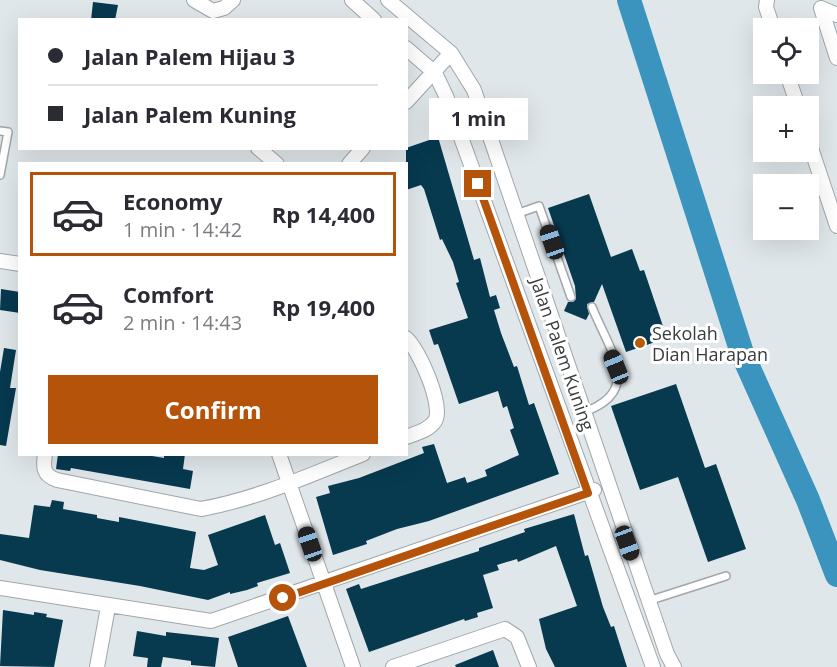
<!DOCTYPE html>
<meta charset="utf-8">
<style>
body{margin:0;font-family:"Open Sans",sans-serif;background:#f7f7f7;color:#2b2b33;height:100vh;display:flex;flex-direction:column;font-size:22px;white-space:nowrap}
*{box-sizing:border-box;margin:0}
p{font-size:20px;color:#7c7c81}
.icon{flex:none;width:33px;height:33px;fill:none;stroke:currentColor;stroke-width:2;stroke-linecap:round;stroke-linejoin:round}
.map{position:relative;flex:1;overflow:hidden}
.sheet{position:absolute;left:18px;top:162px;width:390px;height:294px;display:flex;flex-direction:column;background:#fff;border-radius:0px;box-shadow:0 6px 24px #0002}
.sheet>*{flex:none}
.guide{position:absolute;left:18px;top:18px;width:390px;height:132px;border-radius:0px;box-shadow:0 6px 24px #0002;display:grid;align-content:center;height:132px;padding:0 30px;background:#fff}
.fabs{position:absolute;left:753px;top:18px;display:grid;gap:12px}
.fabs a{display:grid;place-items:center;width:66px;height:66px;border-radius:0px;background:#fff;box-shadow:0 6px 24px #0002;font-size:30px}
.end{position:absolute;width:27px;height:27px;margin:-14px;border:8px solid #b45309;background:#fff;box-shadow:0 0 0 3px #fff}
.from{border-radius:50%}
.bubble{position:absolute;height:42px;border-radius:0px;background:#fff;box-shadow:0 6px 24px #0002;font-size:20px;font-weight:700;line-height:42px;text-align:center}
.car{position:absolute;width:18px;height:36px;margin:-18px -9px;border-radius:8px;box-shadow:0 0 4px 2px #0007;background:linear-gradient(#222 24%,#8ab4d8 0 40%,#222 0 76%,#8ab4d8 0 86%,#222 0)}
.guide b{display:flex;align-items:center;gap:21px;height:57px;font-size:22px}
.guide b+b{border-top:2px solid #e1e1e2}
.guide i{width:15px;height:15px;background:#2b2b33}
ul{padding:10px 0 0;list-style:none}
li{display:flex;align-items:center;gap:18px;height:84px;margin:0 12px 9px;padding:0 18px;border:3px solid transparent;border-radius:0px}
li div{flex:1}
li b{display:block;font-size:22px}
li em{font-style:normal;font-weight:700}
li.on{border-color:#b45309}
li>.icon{width:54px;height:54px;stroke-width:1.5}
.action{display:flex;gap:12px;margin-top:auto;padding:12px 30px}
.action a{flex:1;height:69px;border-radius:0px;background:#b45309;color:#fff;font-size:24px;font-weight:700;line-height:69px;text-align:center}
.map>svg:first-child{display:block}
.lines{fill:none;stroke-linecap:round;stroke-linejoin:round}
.river{stroke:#3b94be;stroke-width:24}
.building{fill:#07394f}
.service-casing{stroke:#a1a6aa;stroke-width:10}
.minor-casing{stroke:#a1a6aa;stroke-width:16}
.service{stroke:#fff;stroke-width:7}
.minor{stroke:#fff;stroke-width:14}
.route{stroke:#b45309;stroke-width:8}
.poi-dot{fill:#b85b04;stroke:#fff;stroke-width:2}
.labels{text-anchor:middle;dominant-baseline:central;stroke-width:6;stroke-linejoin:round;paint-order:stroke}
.poi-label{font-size:18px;fill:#393c3d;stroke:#fff;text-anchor:start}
.street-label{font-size:18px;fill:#393c3d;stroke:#fff}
</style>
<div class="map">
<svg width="837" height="667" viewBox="0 0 837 667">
<rect width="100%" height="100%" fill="#e0e7ea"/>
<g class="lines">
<path class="river" d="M629 0 742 353 808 500 837 575"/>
</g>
<path class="building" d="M93 2 118 5 115 20H91Z
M438 137 474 260 480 258 490 297 496 295 500 308 494 310 501 333 514 367 517 366 529 405 534 403 559 474 429 521 397 529 366 541 367 544 333 555 316 497 330 493 328 486 359 478 424 453 422 447 434 444 447 483 465 477 467 483 487 476 485 470 519 455 510 430 514 428 507 406 503 408 498 391 459 404 444 361 438 344 434 345 429 330 468 318 456 283 459 282 453 262 442 239 440 240 424 189 421 185 406 190V148Z
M589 194 611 257 632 249 640 271 644 270 667 338 626 352 602 284 594 302 587 304 589 314 586 320 564 311 568 302H573L576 299 575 286 548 208Z
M1 289 20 292V313L0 310Z
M4 348 16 350 10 388H16L6 446 0 445V372Z
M676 384 705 468 716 464 746 549 708 562 678 477 640 490 611 406Z
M58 454H140L164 458V454H185L183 469 193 471 190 489 71 468 70 471 56 469Z
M52 500 64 502 63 509 97 515V518L119 522V517L196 532 190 568 204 570 218 565 208 535 265 515 275 545 280 543 290 573 257 583 258 586 247 590 230 594V592L208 600 140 586 40 570 0 560V534L29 538 34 505 50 507Z
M574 514 585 556 588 555 603 607 611 627 614 626 627 667H555L546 649 539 619 577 606 556 546 518 562 517 559 497 565 499 570 483 575 493 608 477 613 478 617 465 621 464 619 369 652 346 589 359 584 361 589 479 551V548L525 532 524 529Z
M3 610 34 615V612L47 614 46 617 63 620 54 667 0 666Z
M288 616 307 667H238L228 637Z
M137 631 166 636V632L219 638 215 667 191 665V661L163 657 161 667H147L148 658 133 656Z
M493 650 499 667H456L455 665Z"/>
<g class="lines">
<defs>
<path id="service" d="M0 131 8 132 0 175
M516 214 539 206 571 297
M584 412C644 391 609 350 592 307
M648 601 726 576"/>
<path id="minor" d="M194 0 213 11 224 8 233 0
M352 0 374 20
M388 0 451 53 474 90 667 654 674 667
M767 0 766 7 773 28
M821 8 837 58
M821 8 837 15
M406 48 435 73 446 96 653 667
M787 74 798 106
M406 102 451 53
M808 139 837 226
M258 148 277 164
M349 164 363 148
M0 261 20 264
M406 338C419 349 444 406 435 421 429 430 417 433 406 437
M45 454C43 468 43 475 57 480L201 509C257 499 310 475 363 454
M279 454 353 667
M0 588 211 621 594 490
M97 667 108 607
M393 667 505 629 517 637 529 667"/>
</defs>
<use href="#service" class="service-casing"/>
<use href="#minor" class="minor-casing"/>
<use href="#service" class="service"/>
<use href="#minor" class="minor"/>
</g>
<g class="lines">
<path class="route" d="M283 598 588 493 478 184"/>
</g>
<circle class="poi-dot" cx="640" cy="343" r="6"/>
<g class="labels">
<g class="poi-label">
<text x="652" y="333">Sekolah<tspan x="652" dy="21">Dian Harapan</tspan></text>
</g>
<g class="street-label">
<text transform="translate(563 354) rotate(71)">Jalan Palem Kuning</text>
</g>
</g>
</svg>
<div class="fabs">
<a><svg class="icon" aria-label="locate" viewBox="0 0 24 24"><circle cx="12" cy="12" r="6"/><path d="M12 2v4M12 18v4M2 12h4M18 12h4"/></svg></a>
<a>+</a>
<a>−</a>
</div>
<i class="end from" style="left:283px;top:598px"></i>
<i class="end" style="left:478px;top:184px"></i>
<div class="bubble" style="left:429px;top:98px;width:99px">1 min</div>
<i class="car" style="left:552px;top:242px;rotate:341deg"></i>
<i class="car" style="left:616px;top:367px;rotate:338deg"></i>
<i class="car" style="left:627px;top:543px;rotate:160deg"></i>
<i class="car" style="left:310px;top:544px;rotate:341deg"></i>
<div class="guide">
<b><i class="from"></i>Jalan Palem Hijau 3</b>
<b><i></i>Jalan Palem Kuning</b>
</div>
<section class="sheet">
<ul>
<li class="on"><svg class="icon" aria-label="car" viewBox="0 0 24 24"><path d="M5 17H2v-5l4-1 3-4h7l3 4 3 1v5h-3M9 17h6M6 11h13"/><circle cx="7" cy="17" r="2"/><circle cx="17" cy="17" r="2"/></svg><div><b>Economy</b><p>1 min · 14:42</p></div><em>Rp 14,400</em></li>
<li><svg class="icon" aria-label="car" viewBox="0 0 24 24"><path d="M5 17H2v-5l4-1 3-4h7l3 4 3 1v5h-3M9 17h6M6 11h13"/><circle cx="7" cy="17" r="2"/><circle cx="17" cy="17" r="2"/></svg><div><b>Comfort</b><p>2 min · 14:43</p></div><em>Rp 19,400</em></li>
</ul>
<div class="action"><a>Confirm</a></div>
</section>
</div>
